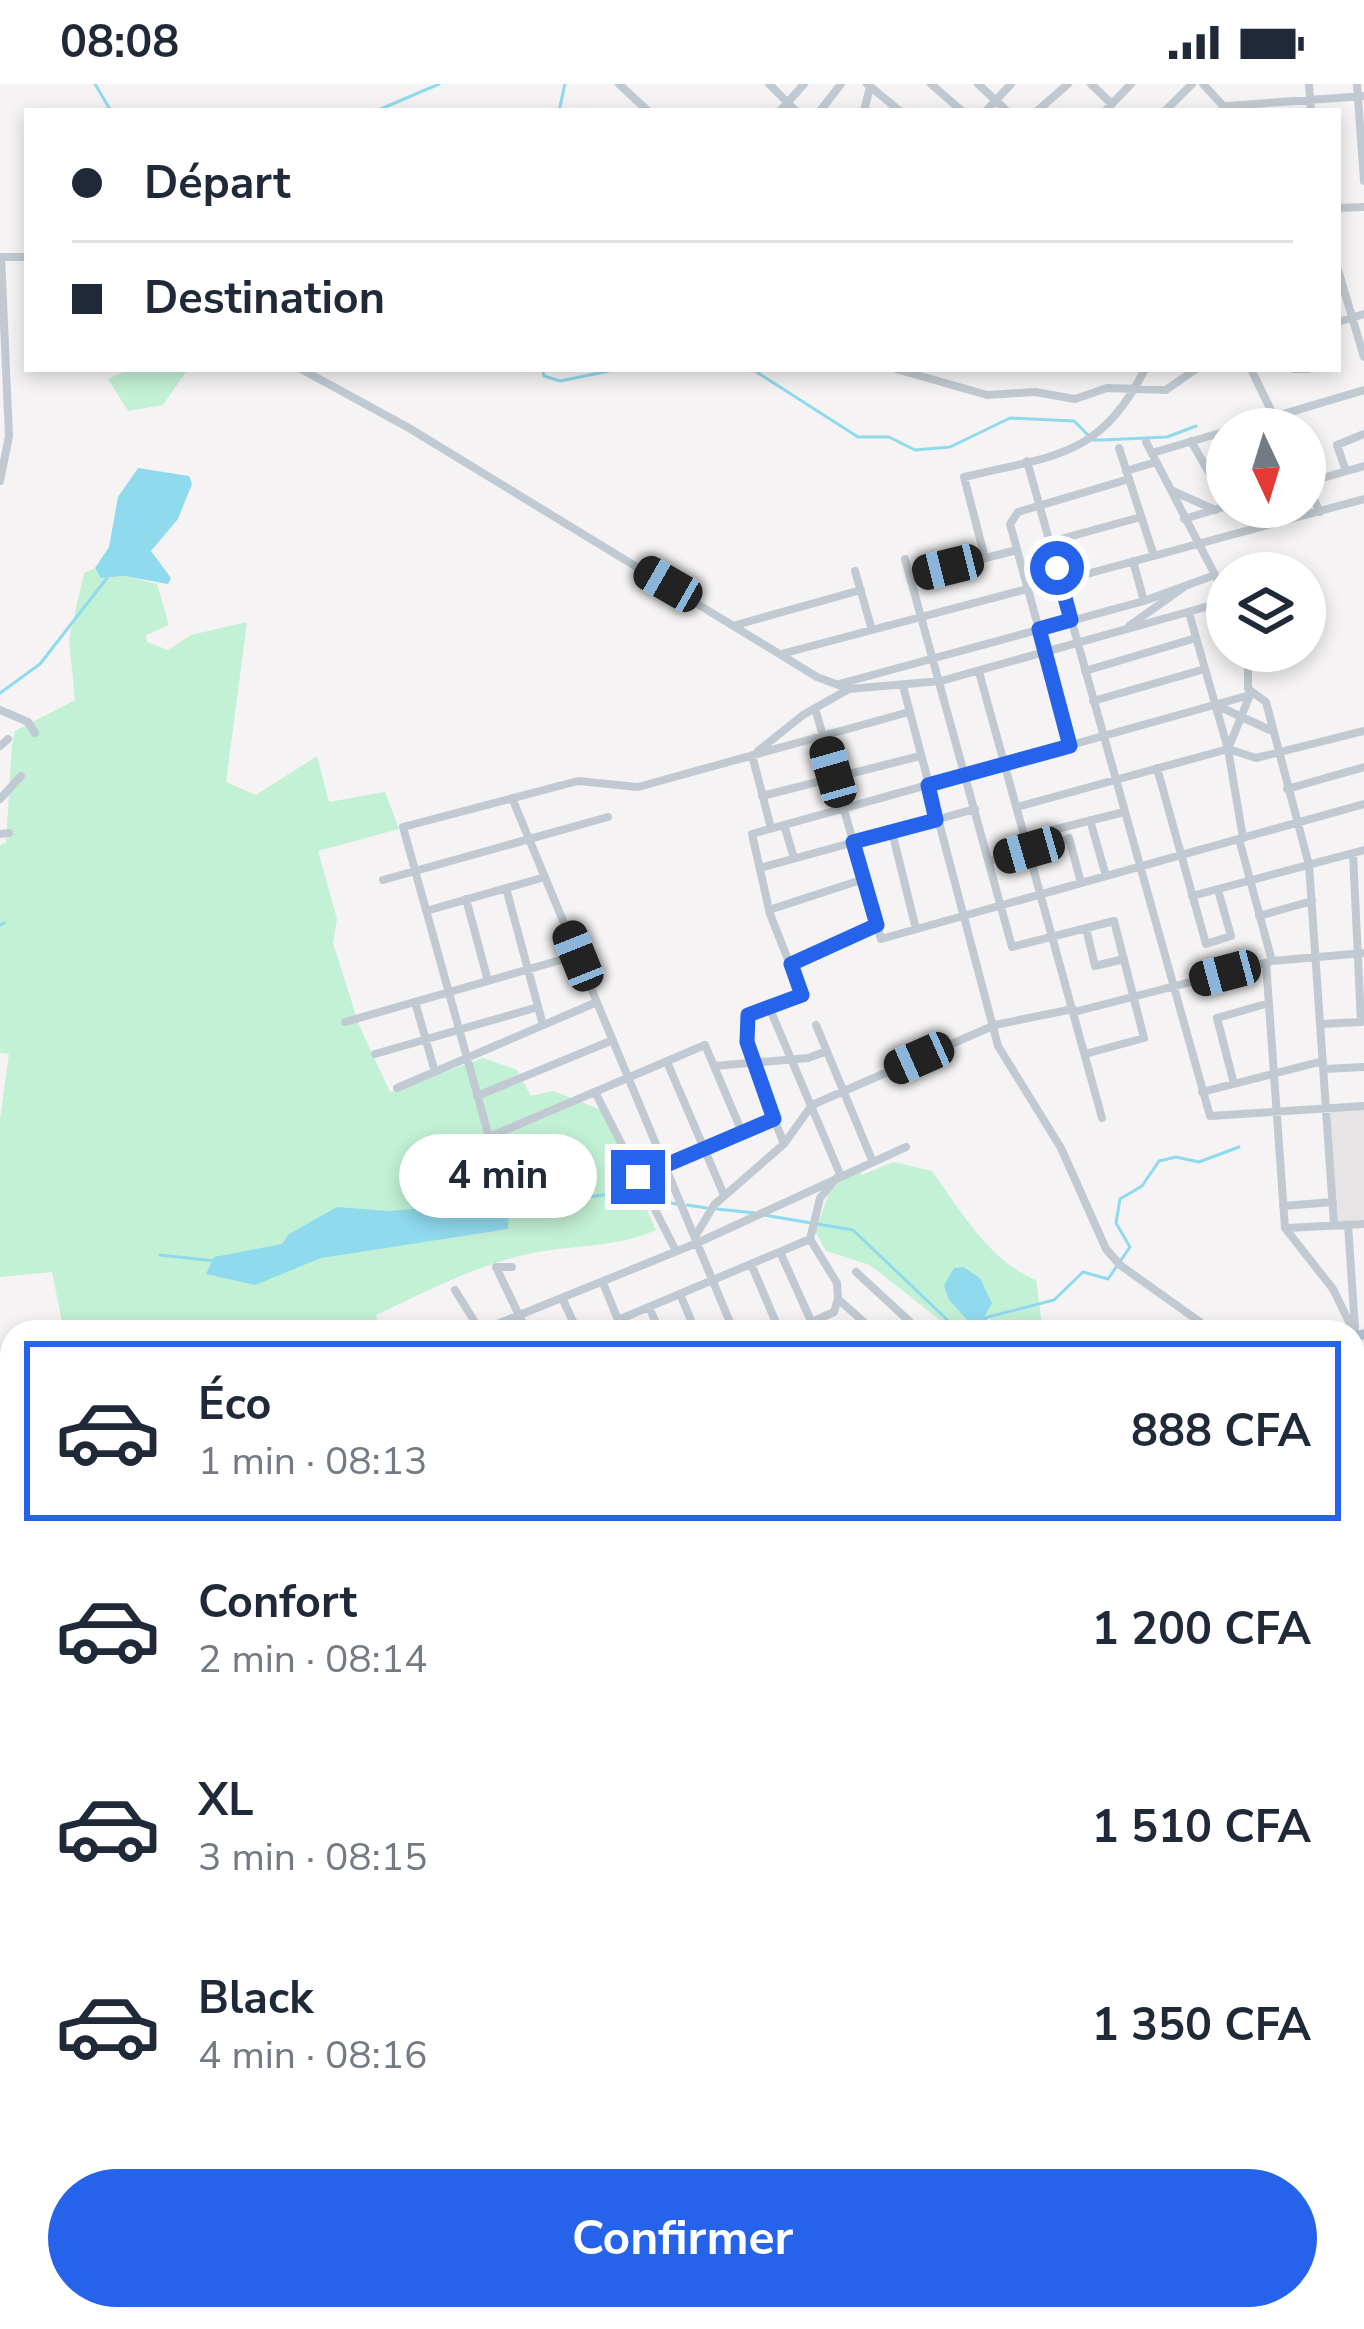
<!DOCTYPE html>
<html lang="fr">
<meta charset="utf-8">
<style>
body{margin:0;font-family:"Nunito Sans",sans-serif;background:#f6f6f7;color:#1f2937;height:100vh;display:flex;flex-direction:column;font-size:45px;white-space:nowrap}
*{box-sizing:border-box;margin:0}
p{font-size:39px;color:#747a83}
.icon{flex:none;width:66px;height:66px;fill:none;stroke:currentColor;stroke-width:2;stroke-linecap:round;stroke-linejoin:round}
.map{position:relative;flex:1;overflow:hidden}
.sheet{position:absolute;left:0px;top:1236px;width:1365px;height:1011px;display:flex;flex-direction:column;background:#fff;border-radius:36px 36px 0 0;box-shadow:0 6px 18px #0003}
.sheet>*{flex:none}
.guide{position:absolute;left:24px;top:24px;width:1317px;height:264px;border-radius:0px;box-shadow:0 6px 18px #0003;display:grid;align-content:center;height:264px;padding:0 48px;background:#fff}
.needle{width:78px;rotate:176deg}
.tools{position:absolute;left:1206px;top:324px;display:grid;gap:24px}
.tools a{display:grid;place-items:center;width:120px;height:120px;border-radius:50%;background:#fff;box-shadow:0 6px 18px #0003;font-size:60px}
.end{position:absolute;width:54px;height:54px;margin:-27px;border:15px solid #2563eb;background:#fff;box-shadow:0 0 0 6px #fff}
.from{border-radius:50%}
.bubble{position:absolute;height:84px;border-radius:42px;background:#fff;box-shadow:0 6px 18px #0003;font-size:39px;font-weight:700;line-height:84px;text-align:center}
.car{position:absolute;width:36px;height:72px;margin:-36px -18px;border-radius:15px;box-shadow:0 0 9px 3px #0007;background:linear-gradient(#222 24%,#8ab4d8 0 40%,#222 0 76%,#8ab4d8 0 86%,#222 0)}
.guide b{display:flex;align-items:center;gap:42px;height:114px;font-size:45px}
.guide b+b{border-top:3px solid #e0e1e3}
.guide i{width:30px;height:30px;background:#1f2937}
ul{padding:21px 0 0;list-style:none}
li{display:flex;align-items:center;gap:36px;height:180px;margin:0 24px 18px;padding:0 24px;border:6px solid transparent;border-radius:0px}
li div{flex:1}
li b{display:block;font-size:45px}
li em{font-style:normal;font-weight:700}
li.selected{border-color:#2563eb}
li>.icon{width:108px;height:108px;stroke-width:1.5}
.action{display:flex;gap:24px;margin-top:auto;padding:24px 48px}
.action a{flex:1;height:138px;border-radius:72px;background:#2563eb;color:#fff;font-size:48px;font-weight:700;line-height:138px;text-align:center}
.status{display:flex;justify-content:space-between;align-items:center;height:84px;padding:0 60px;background:#fff;direction:ltr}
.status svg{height:33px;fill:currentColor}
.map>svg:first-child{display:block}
.education{fill:#e6e4e5}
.green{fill:#c3f1d5}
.water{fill:#90daee}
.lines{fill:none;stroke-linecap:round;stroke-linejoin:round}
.stream{stroke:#90daee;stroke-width:3}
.minor{stroke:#c1cad2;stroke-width:8}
.major{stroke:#b3c2d1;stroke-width:10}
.route{stroke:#2563eb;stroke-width:15}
</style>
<div class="status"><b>08:08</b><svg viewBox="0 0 49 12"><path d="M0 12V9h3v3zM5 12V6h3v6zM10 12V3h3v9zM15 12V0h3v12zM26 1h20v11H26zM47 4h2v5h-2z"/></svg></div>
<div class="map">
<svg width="1364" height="2245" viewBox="0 0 1364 2245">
<rect width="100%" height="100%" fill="#f5f3f3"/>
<path class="education" d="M1364 1025V1136L1337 1138 1330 1027Z"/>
<path class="green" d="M130 285H188L163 321 128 327 108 295Z
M95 484 101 494 124 492 157 500 169 541 146 551 147 558 168 566 191 551 247 538 226 698 256 711 317 672 329 718 385 708 399 745 318 767 337 835 333 859 359 941 390 1008 483 974 517 986 531 1012 553 1007 602 1026 656 1146C621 1162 582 1161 544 1167 485 1176 430 1206 376 1231L380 1248H64L52 1188 0 1193V1035L9 970 0 969V761L6 759 12 661 15 647 75 616 69 555 84 489Z
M893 1078 932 1087C960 1126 990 1178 1036 1196L1043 1248H1004L983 1229 949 1216 978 1248H955L870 1181 826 1167 815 1147 829 1109 854 1082 862 1091Z"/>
<path class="water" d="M138 384 189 392 192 400 178 435 151 467 171 494 168 500 124 492 101 494 95 484 109 463 118 413Z
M496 1119 509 1127 508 1145 321 1174 255 1201 206 1190 214 1173 282 1160 289 1150 337 1123 388 1127Z
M963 1183 980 1194 992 1219 984 1233 1004 1248H978L949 1216 944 1201 954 1184Z"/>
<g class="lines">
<path class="stream" d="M95 0 111 27
M376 27 439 0
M559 27 565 0
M542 285 544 292 560 297 619 285
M752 285 858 353H889L915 366 950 363 1010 334 1074 337 1093 356H1102L1167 353 1196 342
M0 609 40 580 107 494
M0 841 4 839
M687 1121 707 1124
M502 1124 611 1110 677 1120
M717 1125 755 1129
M764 1131 853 1146 960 1248
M160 1171 215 1177
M984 1234 1054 1216 1083 1188 1108 1195 1130 1163 1116 1139 1120 1115 1142 1102 1159 1077 1176 1073 1199 1078 1239 1063
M1353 2060 1364 2083"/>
<path class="minor" d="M619 0 648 27
M769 0 796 27
M867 0 900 27
M931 0 962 27
M978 0 1007 27
M1091 0 1112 20
M1203 0 1227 26
M1309 0 1311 27
M1357 0 1364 97
M780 27 804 0
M820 27 841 0
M864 27 870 3
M986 27 1011 0
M1037 27 1068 0
M1105 27 1131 0
M1165 27 1192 0
M1222 27 1227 22 1364 12
M1338 124 1364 123
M1 173H27
M1338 186 1364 273
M1338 238 1364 230
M301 285 409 344 817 593 849 605 941 597 1227 517
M896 285 987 311 1035 308 1075 315 1107 304 1166 306 1196 285
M1251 285 1280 345
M1294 285H1308
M1233 345 1364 306
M1191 357 1227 420
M1146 358 1227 514
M1119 364 1154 472
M1152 369 1227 347
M1027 377 1210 1032 1364 1022
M1126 387 1156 378
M1346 387 1337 361 1364 350
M0 397 9 352 1 173
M1305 397 1320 428
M1305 399 1364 382
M1173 407 1215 426
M1184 435 1227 422
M1050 458 1141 433
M985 474 964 393C1054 371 1099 375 1145 285
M905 475 1012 863 1114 837 1144 954 1085 970
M1133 477 1144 517
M855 487 872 546
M1024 492 1057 484
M910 493 1017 466
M1061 497 1364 415
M1189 529 1228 665 1243 754
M736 541 861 506
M1129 542 1184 503
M1248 567V605L1266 618 1309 781 1334 1141
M785 569 1027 505
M1085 587 1196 554
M979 588 1102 1034
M839 600 1144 517 1212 492
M903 602 998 962 1061 1064 1106 1165 1120 1181 1214 1248
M1093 617 1205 585
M1218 622 1270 646
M815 624 881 855 1364 720
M0 626 28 638 35 649
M0 662 8 655
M1071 662 1010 440 1018 428 1129 395
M1228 665 1250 611
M758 667 803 631 849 605
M752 671 771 744
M1157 684 1206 860 1231 852 1218 806
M1287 705 1364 683
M762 712 920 672
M512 714 734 1248
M0 715 21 692
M1017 723 1228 665 1256 674 1364 647
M1090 736 1106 792
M784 741 794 774
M892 748 916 845
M0 750 9 749
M1025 753 1124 728
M1069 754 1081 799
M1239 755 1272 877
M1353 769 1361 938
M989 777 1069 755
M760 784 975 725
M383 796 608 733
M506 804 543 941
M1192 812 1364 766
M466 815 488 897
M769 826 864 795
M426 827 545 793
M1259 832 1312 817
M1086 844 1095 882 1124 875
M1266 879 1285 1144 1333 1205 1356 1252
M791 880 877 841
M415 918 435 988
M769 923 840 1090 820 1114 810 1155 837 1199 838 1215 875 1248
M1074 928 1272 877 1364 869
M345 938 578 871
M1321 940 1361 938
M816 941 872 1076
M375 970 538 923
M667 978 724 1111
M714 982 808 974 827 967
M1324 985 1364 983
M1234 1000 1217 934 1269 919
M397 1004 597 918
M595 1008 676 1167
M1202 1008 1323 977
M477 1012 613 956
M489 1053 403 743 578 697 638 703 909 628
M784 1060 752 978 748 931 802 911 770 830 752 750 1250 611
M456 1067 705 961 742 1048
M638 1093 774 1035
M1283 1122 1333 1118
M1348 1141 1355 1244
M1288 1144 1364 1140
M696 1151 714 1121 784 1060 812 1021 995 941 1073 925
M780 1168 816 1248
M751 1180 780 1248
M512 1183H496L527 1248
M856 1188 921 1248
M603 1199 623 1248
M455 1206 481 1248
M680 1210 696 1248
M563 1216 578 1248
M649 1223 660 1248
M618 1236 810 1155
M812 1238 834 1228 838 1215
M480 1247 697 1159 906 1063
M850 1248 867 1241
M1353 1279 1364 1277
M1353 1309 1364 1346
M1353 1430 1364 1427
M1353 1470 1364 1467
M0 1495 12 1490
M1353 1515 1364 1512
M1353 1547 1364 1560
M0 1578 12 1607
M1353 1594 1364 1591
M1353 1637 1364 1634
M0 1655 12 1650
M1353 1660 1364 1657
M1356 1733 1364 1731
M1353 1777 1364 1774
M1353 1795 1364 1808
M0 2187 12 2185
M0 2226 12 2224
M37 2235 39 2245
M260 2235 264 2245
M473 2235 476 2245
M527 2235 531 2245
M618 2235 622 2245
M764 2235 768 2245
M875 2235 880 2245
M97 2245V2235
M309 2245 333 2235
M552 2245 560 2235
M642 2245 665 2235
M732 2245 755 2235
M849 2245 861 2235"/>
<path class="major" d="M1353 1253 1364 1250
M0 1775 12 1770"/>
</g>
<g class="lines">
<path class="route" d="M638 1093 774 1035 747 958 748 931 802 911 791 880 877 841 853 758 936 736 928 701 1070 662 1039 545 1071 536 1057 484"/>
</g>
</svg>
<div class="tools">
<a><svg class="needle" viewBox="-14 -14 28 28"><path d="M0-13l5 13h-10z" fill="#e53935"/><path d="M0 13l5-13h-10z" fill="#747a83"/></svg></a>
<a><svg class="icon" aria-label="layers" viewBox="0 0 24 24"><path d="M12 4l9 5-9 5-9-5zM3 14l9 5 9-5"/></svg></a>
</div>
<i class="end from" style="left:1057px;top:484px"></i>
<i class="end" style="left:638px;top:1093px"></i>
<div class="bubble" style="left:399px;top:1050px;width:198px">4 min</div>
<i class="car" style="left:948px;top:483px;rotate:256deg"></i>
<i class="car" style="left:668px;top:500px;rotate:300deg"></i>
<i class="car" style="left:833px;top:688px;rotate:344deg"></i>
<i class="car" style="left:1029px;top:766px;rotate:254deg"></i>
<i class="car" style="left:578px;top:872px;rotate:338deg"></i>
<i class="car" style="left:1225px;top:889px;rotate:255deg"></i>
<i class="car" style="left:919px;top:974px;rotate:246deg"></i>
<div class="guide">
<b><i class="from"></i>Départ</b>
<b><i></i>Destination</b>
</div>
<section class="sheet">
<ul>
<li class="selected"><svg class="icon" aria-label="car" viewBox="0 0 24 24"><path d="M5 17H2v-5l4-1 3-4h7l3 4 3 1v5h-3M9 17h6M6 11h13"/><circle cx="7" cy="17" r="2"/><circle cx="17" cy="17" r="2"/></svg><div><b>Éco</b><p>1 min · 08:13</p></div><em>888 CFA</em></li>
<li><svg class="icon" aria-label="car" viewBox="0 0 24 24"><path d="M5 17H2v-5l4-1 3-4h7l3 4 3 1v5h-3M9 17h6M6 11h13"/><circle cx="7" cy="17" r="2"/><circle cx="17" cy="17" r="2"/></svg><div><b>Confort</b><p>2 min · 08:14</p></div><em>1 200 CFA</em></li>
<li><svg class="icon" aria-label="car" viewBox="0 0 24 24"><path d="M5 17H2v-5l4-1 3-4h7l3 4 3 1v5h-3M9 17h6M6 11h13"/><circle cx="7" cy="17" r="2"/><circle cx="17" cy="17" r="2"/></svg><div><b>XL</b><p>3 min · 08:15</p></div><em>1 510 CFA</em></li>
<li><svg class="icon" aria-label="car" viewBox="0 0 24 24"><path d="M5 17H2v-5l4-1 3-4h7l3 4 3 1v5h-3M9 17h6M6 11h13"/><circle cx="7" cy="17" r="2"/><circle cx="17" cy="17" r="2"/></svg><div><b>Black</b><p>4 min · 08:16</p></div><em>1 350 CFA</em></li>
</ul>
<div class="action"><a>Confirmer</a></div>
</section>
</div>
